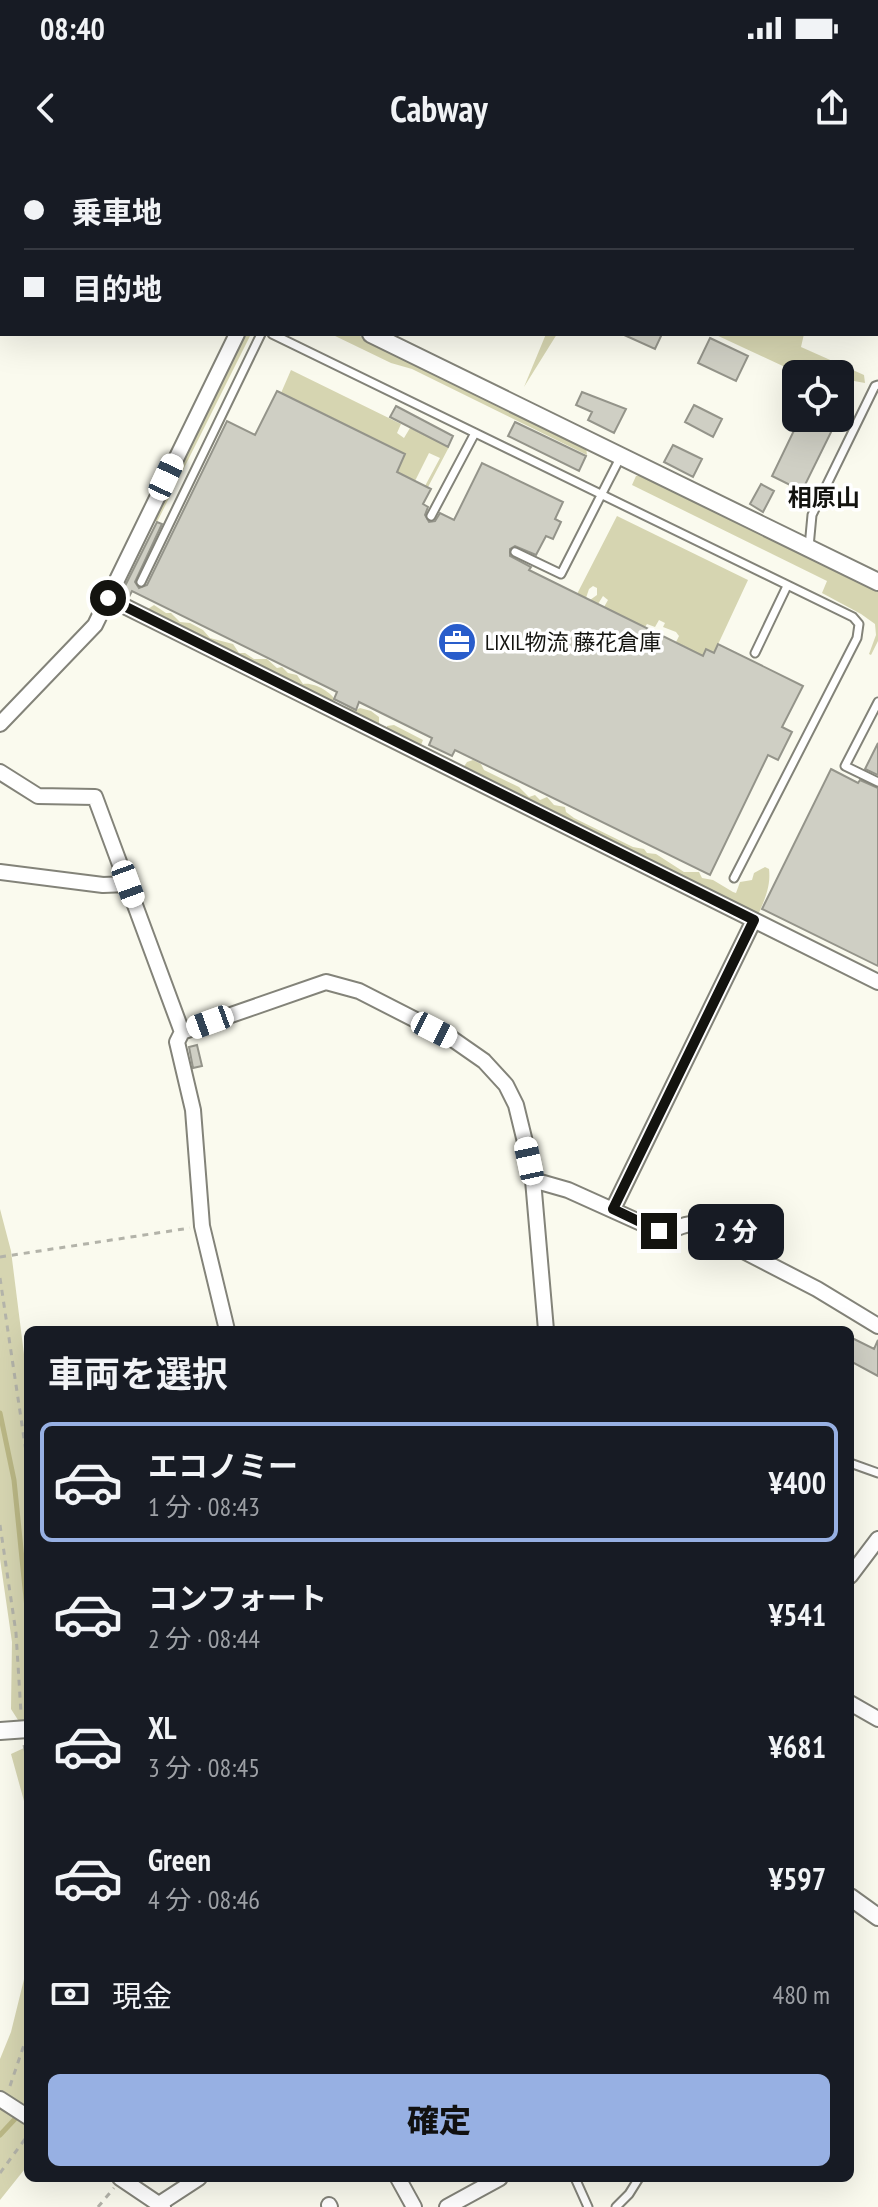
<!DOCTYPE html>
<html lang="ja">
<meta charset="utf-8">
<style>
body{margin:0;font-family:"PT Sans Narrow","Noto Sans JP",sans-serif;background:#20242c;color:#f1f3f6;height:100vh;display:flex;flex-direction:column;font-size:30px;white-space:nowrap}
*{box-sizing:border-box;margin:0}
p{font-size:26px;color:#9ea1a6}
.icon{flex:none;width:44px;height:44px;fill:none;stroke:currentColor;stroke-width:2;stroke-linecap:round;stroke-linejoin:round}
.map{position:relative;flex:1;overflow:hidden}
.panel{position:absolute;left:24px;top:1166px;width:830px;height:856px;display:flex;flex-direction:column;background:#171b24;border-radius:12px;box-shadow:0 8px 32px #0002}
.panel>*{flex:none}
.hud{position:absolute;left:0px;top:0px;width:878px;height:176px;box-shadow:0 8px 32px #0002;display:grid;align-content:center;height:176px;padding:0 24px;background:#171b24}
.tools{position:absolute;left:782px;top:200px;display:grid;gap:16px}
.tools a{display:grid;place-items:center;width:72px;height:72px;border-radius:12px;background:#171b24;box-shadow:0 8px 32px #0002;font-size:40px}
.end{position:absolute;width:36px;height:36px;margin:-18px;border:10px solid #13130f;background:#fff;box-shadow:0 0 0 4px #fff}
.from{border-radius:50%}
.bubble{position:absolute;height:56px;border-radius:12px;background:#171b24;box-shadow:0 8px 32px #0002;font-size:26px;font-weight:800;line-height:56px;text-align:center}
.car{position:absolute;width:24px;height:48px;margin:-24px -12px;border-radius:10px;box-shadow:0 0 6px 2px #0007;background:linear-gradient(#fff 24%,#345 0 40%,#fff 0 76%,#345 0 86%,#fff 0)}
.hud b{display:flex;align-items:center;gap:28px;height:76px;font-size:30px}
.hud b+b{border-top:2px solid #363941}
.hud i{width:20px;height:20px;background:#f1f3f6}
ul{padding:0;list-style:none}
li{display:flex;align-items:center;gap:24px;height:120px;margin:0 16px 12px;padding:0 8px;border:4px solid transparent;border-radius:12px}
li div{flex:1}
li b{display:block;font-size:30px}
li em{font-style:normal;font-weight:800}
li.selected{border-color:#97b0e3}
li>.icon{width:72px;height:72px;stroke-width:1.5}
h2{padding:0 24px;font-size:36px;line-height:96px}
.pay{display:flex;align-items:center;gap:20px;height:88px;padding:0 24px;font-size:30px}
.pay p{margin-inline-start:auto}
.cta{display:flex;gap:16px;margin-top:auto;padding:16px 24px}
.cta a{flex:1;height:92px;border-radius:12px;background:#97b0e3;color:#111;font-size:32px;font-weight:800;line-height:92px;text-align:center}
.status{display:flex;justify-content:space-between;align-items:center;height:56px;padding:0 40px;background:#171b24;direction:ltr}
.status svg{height:22px;fill:currentColor}
header{display:flex;justify-content:space-between;align-items:center;height:104px;padding:0 24px;background:#171b24;font-size:36px;font-weight:800}
.map>svg:first-child{display:block}
.green{fill:#d6d5b1}
.lines{fill:none;stroke-linecap:round;stroke-linejoin:round}
.stream{stroke:#bab785;stroke-width:5}
.building{fill:#cfcfc4;stroke:#94948a;stroke-width:2}
.service-casing{stroke:#838379;stroke-width:11}
.minor-casing{stroke:#838379;stroke-width:18}
.tertiary-casing{stroke:#838379;stroke-width:20}
.path{stroke:#b3b3a9;stroke-width:3;stroke-dasharray:6 6;stroke-linecap:butt}
.service{stroke:#fff;stroke-width:7}
.minor{stroke:#fff;stroke-width:14}
.tertiary{stroke:#fff;stroke-width:16}
.rail{stroke:#787871;stroke-width:5;stroke-dasharray:16 8;stroke-linecap:butt}
.route{stroke:#13130f;stroke-width:10}
.labels{text-anchor:middle;dominant-baseline:central;stroke-width:7;stroke-linejoin:round;paint-order:stroke}
.poi-label{font-size:22px;fill:#13130f;stroke:#fff;text-anchor:start}
.neighbourhood-label{font-size:24px;font-weight:bold;fill:#13130f;stroke:#fff}
</style>
<div class="status"><b>08:40</b><svg viewBox="0 0 49 12"><path d="M0 12V9h3v3zM5 12V6h3v6zM10 12V3h3v9zM15 12V0h3v12zM26 1h20v11H26zM47 4h2v5h-2z"/></svg></div>
<header><svg class="icon" aria-label="back" viewBox="0 0 24 24"><path d="M15 5l-7 7 7 7"/></svg>Cabway<svg class="icon" aria-label="share" viewBox="0 0 24 24"><path d="M12 15V3M7 8l5-5 5 5M5 13v7h14v-7"/></svg></header>
<div class="map">
<svg width="878" height="2047" viewBox="0 0 878 2047">
<rect width="100%" height="100%" fill="#fafaee"/>
<path class="green" d="M597 0H749V2H597Z
M242 174H251L157 362 151 359Z
M331 174H356L586 287 587 295 412 209 391 203Z
M546 174H557L524 227Z
M714 174H804L801 187 864 215 865 223 854 221 816 205 811 214H800Z
M291 210 401 264 397 273 404 278 410 268 449 287 428 327 425 326 440 298 429 293 415 321 404 316 384 338 405 294 281 233Z
M644 315 878 432V481L871 495 869 494 876 475 875 464 861 454 822 433 827 421 632 325 636 316Z
M617 356 748 420 714 493 706 489 703 496 676 482 679 476 676 472 663 467 665 463 659 460 655 467 647 464 645 467 604 447 608 440 603 436 598 444 590 440 597 435V428L593 426 589 429 586 438 577 434Z
M154 445 166 453H171L180 462 190 463 203 470 210 478 233 484 239 493H245L254 499H267L277 508 282 507 288 513 297 515 303 524C314 522 331 532 336 541L324 539 148 452V449Z
M340 545 356 550 360 548 371 551 379 557V565L340 547Z
M394 565 423 580 421 585 418 587 387 570V566Z
M473 600 481 604 484 610 519 627 529 637 535 635 540 640 547 637 554 645 565 647 566 652 574 658 633 687 644 689 647 693 656 694 684 712H699L702 718 713 720 733 732 736 733 740 722 752 720 754 713 765 707 769 709C771 726 765 739 758 755L734 745 723 736 707 728 693 727 659 703 640 697 616 682 596 677 591 671 571 660H561L536 647 527 638 463 608 467 602Z
M0 1049 11 1091 28 1226V1560H18L11 1549 12 1482 0 1399Z
M24 1588H28V1678L24 1641 11 1594Z
M28 1803V1951L0 1934V1899L11 1872Z
M0 1948 28 1967V2005L0 2040Z"/>
<g class="lines">
<path class="stream" d="M0 1253 14 1320 28 1458
M0 1975 28 1945"/>
</g>
<path class="building" d="M622 174H662L655 189Z
M710 178 748 196 736 221 698 203Z
M277 231 405 294 397 312 431 329 423 344 428 347 425 355 429 362 435 361 440 353 454 360 482 303 563 342 555 359 561 362 553 379 546 376 536 395 515 386 510 389V396L531 407 529 410 703 496 706 489 714 493 718 484 803 526 782 567 792 572 778 600 768 595 710 715 455 590 452 596 429 585 432 578 359 542 356 550 334 539 337 532 132 431 129 437 125 435 124 428 157 362 162 364 135 422 139 428 147 425 227 261 255 275Z
M582 232 626 249 614 273 588 260 592 252 576 245Z
M694 245 722 259 713 277 685 262Z
M396 246 453 276 448 287 390 257Z
M800 258H838L802 331 772 316Z
M515 262 586 296 579 311 508 276Z
M673 285 702 299 693 317 664 302Z
M761 324 774 331 763 352 750 344Z
M878 583V615L865 609Z
M831 609 858 623 860 620 878 628V806L762 749Z
M197 885 202 906 193 908 189 887Z
M850 1177 874 1189 878 1180V1216L850 1201Z"/>
<g class="lines">
<defs>
<path id="service" d="M272 174 853 457 859 464 857 478 734 718
M431 356 475 273
M809 387 812 355 875 226 878 225
M515 392 561 414 621 296
M141 422 261 174
M755 493 787 426
M878 542 845 606 878 622
M850 1303 878 1313
M575 2018 588 2047
M616 2047 629 2034 639 2018"/>
<path id="minor" d="M0 16 2 10
M108 438 878 822
M0 564 95 465 237 174
M0 612 38 636 95 637 182 872 177 882 193 950 202 1066 227 1170
M0 712 103 725 128 724
M182 872 326 822 359 831 451 878 484 901 506 925 516 945 525 982 533 1020 546 1170
M533 1020 568 1030 659 1071C672 1073 679 1065 691 1064L817 1129 878 1166
M613 1049 754 760
M850 1416 878 1379
M850 1543 878 1559
M0 1939 28 1957
M120 2018 163 2047
M398 2018 414 2047
M159 2044 199 2018
M329 2045 330 2047
M447 2047 500 2018"/>
<path id="tertiary" d="M371 174 878 422
M0 1571 28 1569
M850 1737 878 1757"/>
</defs>
<use href="#service" class="service-casing"/>
<use href="#minor" class="minor-casing"/>
<use href="#tertiary" class="tertiary-casing"/>
<path class="path" d="M876 100 878 102
M0 1097 190 1068
M0 1118 28 1305
M0 1365 16 1473 21 1553
M24 1585 28 1604
M10 1926 28 1873
M0 2013 28 1975
M98 2047 114 2028"/>
<use href="#service" class="service"/>
<use href="#minor" class="minor"/>
<use href="#tertiary" class="tertiary"/>
<path class="rail" d="M444 2 450 0
M0 162 2 161"/>
</g>
<g class="lines">
<path class="route" d="M108 438 754 760 613 1049 659 1071"/>
</g>
<defs>
<symbol id="office-disc" viewBox="-11 -11 22 22"><circle r="9.5" fill="#295dcb" stroke="#fff"/><path d="M-6-3h4V-5.5h4V-3h4V5H-6ZM-1-4.5V-3h2v-1.5ZM-6 0V1H6V0Z" fill="#fff"/></symbol>
</defs>
<g fill-rule="evenodd">
<use href="#office-disc" x="435" y="460" width="44" height="44"/>
</g>
<g class="labels">
<g class="poi-label">
<text x="485" y="482">LIXIL物流 藤花倉庫</text>
</g>
<g class="neighbourhood-label">
<text x="824" y="337">相原山</text>
</g>
</g>
</svg>
<div class="tools">
<a><svg class="icon" aria-label="locate" viewBox="0 0 24 24"><circle cx="12" cy="12" r="6"/><path d="M12 2v4M12 18v4M2 12h4M18 12h4"/></svg></a>
</div>
<i class="end from" style="left:108px;top:438px"></i>
<i class="end" style="left:659px;top:1071px"></i>
<div class="bubble" style="left:688px;top:1044px;width:96px">2 分</div>
<i class="car" style="left:166px;top:317px;rotate:25deg"></i>
<i class="car" style="left:128px;top:724px;rotate:160deg"></i>
<i class="car" style="left:210px;top:862px;rotate:250deg"></i>
<i class="car" style="left:434px;top:870px;rotate:117deg"></i>
<i class="car" style="left:529px;top:1001px;rotate:348deg"></i>
<div class="hud">
<b><i class="from"></i>乗車地</b>
<b><i></i>目的地</b>
</div>
<section class="panel">
<h2>車両を選択</h2>
<ul>
<li class="selected"><svg class="icon" aria-label="car" viewBox="0 0 24 24"><path d="M5 17H2v-5l4-1 3-4h7l3 4 3 1v5h-3M9 17h6M6 11h13"/><circle cx="7" cy="17" r="2"/><circle cx="17" cy="17" r="2"/></svg><div><b>エコノミー</b><p>1 分 · 08:43</p></div><em>¥400</em></li>
<li><svg class="icon" aria-label="car" viewBox="0 0 24 24"><path d="M5 17H2v-5l4-1 3-4h7l3 4 3 1v5h-3M9 17h6M6 11h13"/><circle cx="7" cy="17" r="2"/><circle cx="17" cy="17" r="2"/></svg><div><b>コンフォート</b><p>2 分 · 08:44</p></div><em>¥541</em></li>
<li><svg class="icon" aria-label="car" viewBox="0 0 24 24"><path d="M5 17H2v-5l4-1 3-4h7l3 4 3 1v5h-3M9 17h6M6 11h13"/><circle cx="7" cy="17" r="2"/><circle cx="17" cy="17" r="2"/></svg><div><b>XL</b><p>3 分 · 08:45</p></div><em>¥681</em></li>
<li><svg class="icon" aria-label="car" viewBox="0 0 24 24"><path d="M5 17H2v-5l4-1 3-4h7l3 4 3 1v5h-3M9 17h6M6 11h13"/><circle cx="7" cy="17" r="2"/><circle cx="17" cy="17" r="2"/></svg><div><b>Green</b><p>4 分 · 08:46</p></div><em>¥597</em></li>
</ul>
<div class="pay"><svg class="icon" aria-label="cash" viewBox="0 0 24 24"><path d="M3 7h18v10H3z"/><circle cx="12" cy="12" r="2"/></svg>現金<p>480 m</p></div>
<div class="cta"><a>確定</a></div>
</section>
</div>
